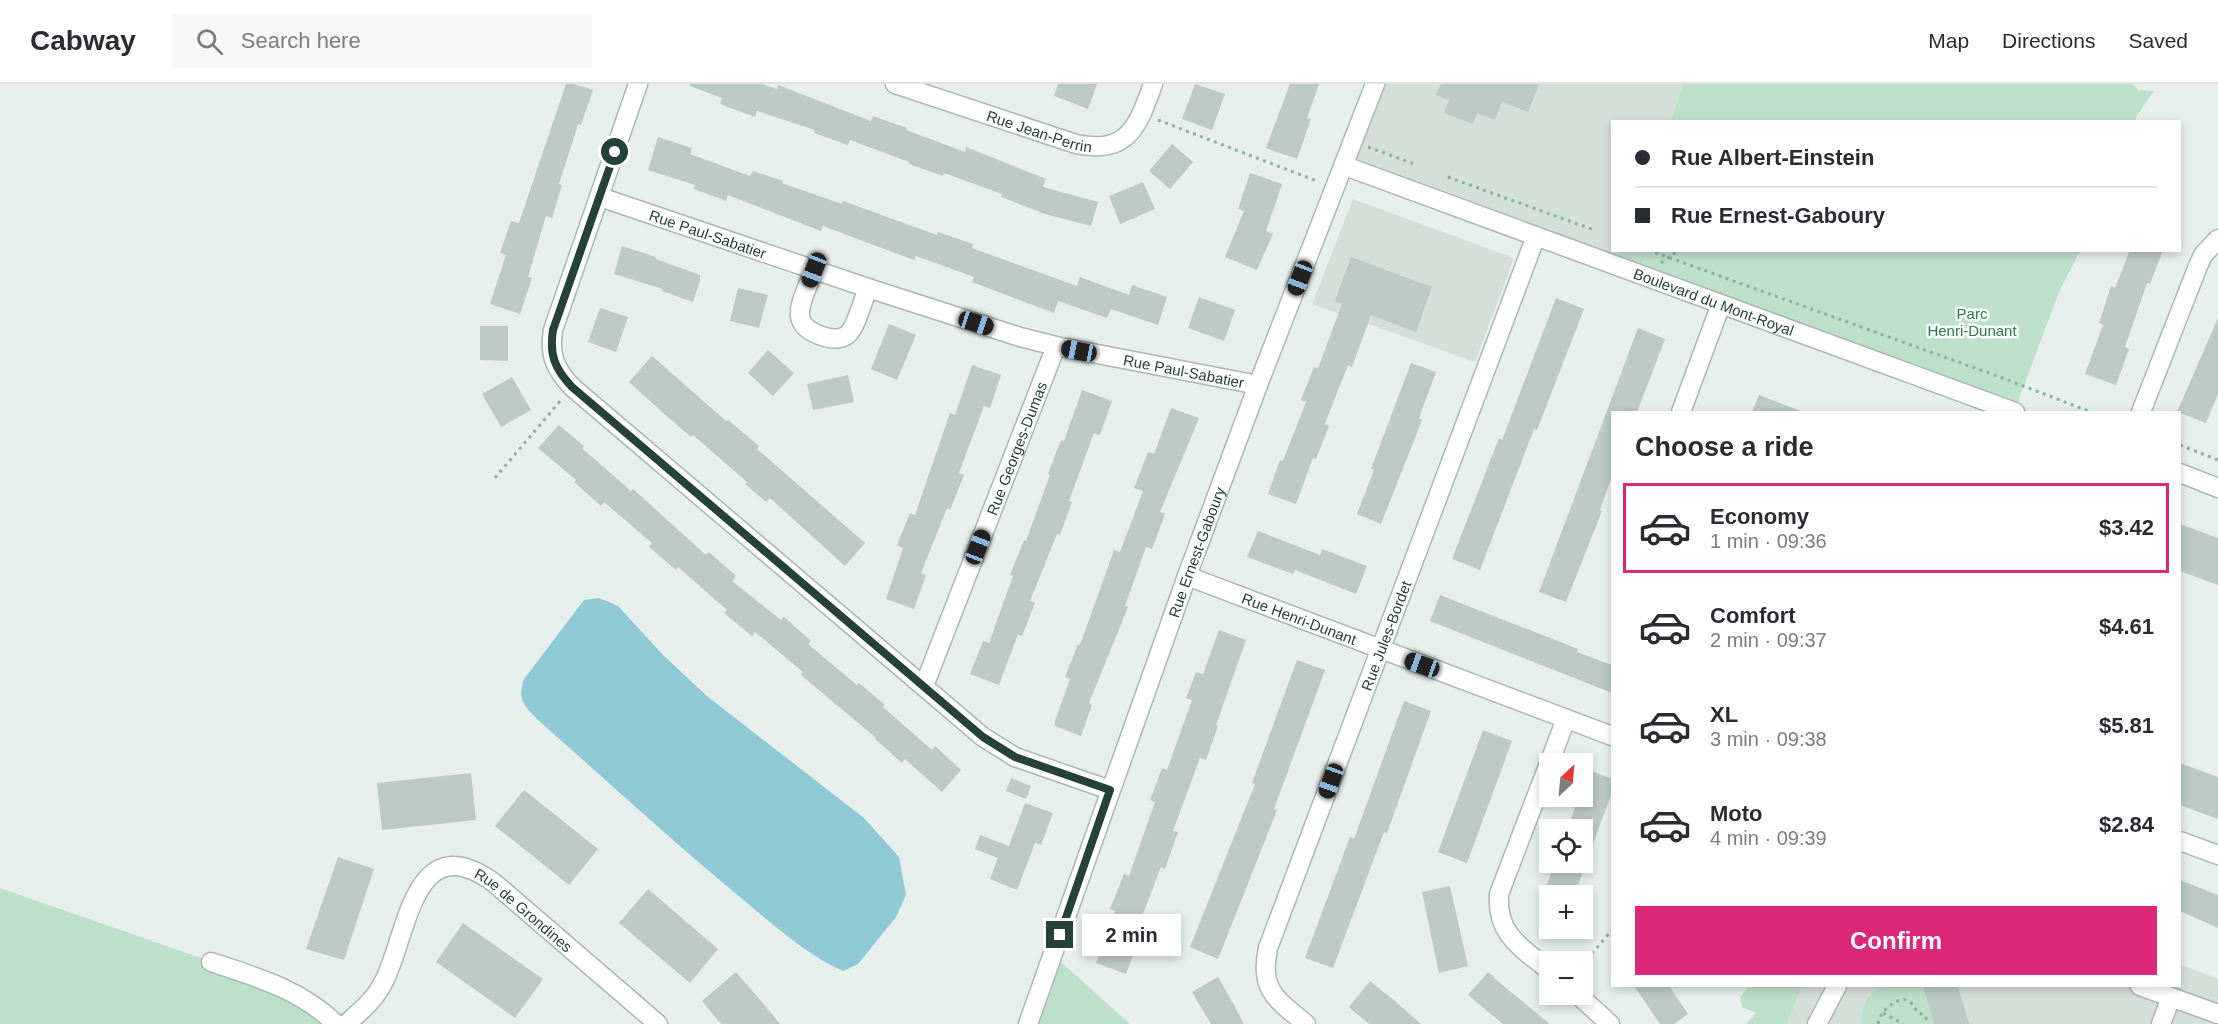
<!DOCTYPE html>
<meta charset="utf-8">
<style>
body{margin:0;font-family:Helvetica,sans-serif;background:#f7f7f7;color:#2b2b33;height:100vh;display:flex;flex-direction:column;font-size:22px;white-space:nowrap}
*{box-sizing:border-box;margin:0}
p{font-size:20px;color:#7c7c81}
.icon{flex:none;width:33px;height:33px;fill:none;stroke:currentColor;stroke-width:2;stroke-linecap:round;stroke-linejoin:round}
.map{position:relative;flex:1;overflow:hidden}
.panel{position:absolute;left:1611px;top:327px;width:570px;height:576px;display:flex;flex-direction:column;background:#fff;border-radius:0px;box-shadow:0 3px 9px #0003}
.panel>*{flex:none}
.top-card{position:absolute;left:1611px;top:36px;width:570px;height:132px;border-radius:0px;box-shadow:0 3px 9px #0003;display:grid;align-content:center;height:132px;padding:0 24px;background:#fff}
.needle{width:39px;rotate:26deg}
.fabs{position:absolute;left:1539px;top:669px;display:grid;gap:12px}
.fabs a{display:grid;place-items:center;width:54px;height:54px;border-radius:0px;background:#fff;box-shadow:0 3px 9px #0003;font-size:30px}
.end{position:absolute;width:27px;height:27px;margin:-14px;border:8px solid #24423a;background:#fff;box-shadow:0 0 0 3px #fff}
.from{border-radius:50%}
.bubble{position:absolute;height:42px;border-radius:0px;background:#fff;box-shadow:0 3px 9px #0003;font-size:20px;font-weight:600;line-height:42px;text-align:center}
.car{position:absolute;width:18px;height:36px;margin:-18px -9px;border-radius:8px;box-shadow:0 0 4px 2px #0007;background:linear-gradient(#222 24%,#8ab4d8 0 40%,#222 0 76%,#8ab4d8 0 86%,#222 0)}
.top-card b{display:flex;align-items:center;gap:21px;height:57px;font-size:22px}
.top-card b+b{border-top:2px solid #e1e1e2}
.top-card i{width:15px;height:15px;background:#2b2b33}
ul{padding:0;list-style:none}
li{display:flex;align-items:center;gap:18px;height:90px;margin:0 12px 9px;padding:0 12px;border:3px solid transparent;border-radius:0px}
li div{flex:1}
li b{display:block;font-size:22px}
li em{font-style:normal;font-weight:600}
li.current{border-color:#db2777}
li>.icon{width:54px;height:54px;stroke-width:1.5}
h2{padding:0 24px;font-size:27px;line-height:72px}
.action{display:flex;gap:12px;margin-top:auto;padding:12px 24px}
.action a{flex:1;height:69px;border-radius:0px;background:#db2777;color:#fff;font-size:24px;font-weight:600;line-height:69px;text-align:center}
header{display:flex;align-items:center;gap:36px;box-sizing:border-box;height:84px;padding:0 30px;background:#fff;border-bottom:2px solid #e1e1e2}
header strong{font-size:28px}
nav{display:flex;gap:33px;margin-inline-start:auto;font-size:21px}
.search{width:420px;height:54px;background:#f7f7f7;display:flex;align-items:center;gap:15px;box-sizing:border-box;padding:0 21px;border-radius:0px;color:#7c7c81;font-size:22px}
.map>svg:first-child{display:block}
.built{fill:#d4dfda}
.green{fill:#bfe0c8}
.water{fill:#8ec9d4}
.building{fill:#bbcac4}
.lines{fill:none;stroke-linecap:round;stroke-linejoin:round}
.minor-casing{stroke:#a8b8b2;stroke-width:21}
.path{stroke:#86b3a5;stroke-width:3;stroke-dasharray:3 4.5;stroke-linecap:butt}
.minor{stroke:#fff;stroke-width:18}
.route{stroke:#24423a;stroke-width:8}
.labels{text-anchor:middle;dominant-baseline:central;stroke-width:5;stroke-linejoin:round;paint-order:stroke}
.street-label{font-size:15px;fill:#24423a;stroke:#f7fbf9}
.park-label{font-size:15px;fill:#2d7a4b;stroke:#f7fbf9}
</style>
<header>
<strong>Cabway</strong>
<div class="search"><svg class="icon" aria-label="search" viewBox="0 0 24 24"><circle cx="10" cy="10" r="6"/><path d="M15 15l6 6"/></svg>Search here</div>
<nav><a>Map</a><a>Directions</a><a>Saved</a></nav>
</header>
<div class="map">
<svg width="2218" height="940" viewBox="0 0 2218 940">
<rect width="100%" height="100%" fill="#e6efeb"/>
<path class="built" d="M1375 0H1684L1670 37 1612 38V166L1621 167 1616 181 1345 82Z
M1353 115 1514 174 1475 278 1312 220Z
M2180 880 2218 895V940H1783L1797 902H2180Z"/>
<path class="green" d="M1684 0H2132L2139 6 2154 7 2136 33V37H1670Z
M1621 166 2080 167 2059 208 2014 328H1979L1983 318 1616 181Z
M0 804 264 896 336 940H0Z
M1053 871 1130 940H1028Z
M1749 902H1802L1787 940H1746L1756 929 1742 923 1740 913Z
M1881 902H1923L1934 940H1861C1861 925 1867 909 1881 902Z"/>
<path class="water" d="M599 514 618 522 663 571 708 613 864 734 899 773 906 811 896 833 858 880 843 887C808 872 770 838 740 813 671 756 605 695 538 636 524 621 517 616 524 595L584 516Z"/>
<path class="building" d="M566 0H574L593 6 581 41 578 40 569 69 559 100 562 101 552 134 546 132 528 193 532 194 520 230 490 220 506 171 500 169 511 137 519 139Z
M690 0H762L777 5 778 1 871 37 873 32 907 44 906 46 965 68 966 63 1046 95 1043 103 1098 118 1091 142 1045 130 1001 113 1002 110 944 89 943 92 909 80V78L850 56 848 61 814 49 815 46 757 27 755 33 720 20 722 14 690 2Z
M1058 0H1097L1088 25 1054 12Z
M1195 0 1225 10 1212 46 1182 35Z
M1290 0H1319L1307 34 1311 35 1297 75 1266 64Z
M1441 0H1539L1528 28 1502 18 1495 36 1477 29 1473 40 1444 29 1449 16 1436 11Z
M658 53 692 64 690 70 750 92 753 87 783 97 782 99 842 120 843 117 937 151 938 148 973 160 972 164 1077 202 1080 193 1129 211 1132 201 1167 213 1158 241 1111 225 1107 234 1058 217 1054 229 972 198 974 193 916 172 914 176 823 142 821 147 728 111 726 117 694 105 695 101 648 86Z
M1172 60 1193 78 1170 105 1149 87Z
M1250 89 1282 100 1266 147 1273 150 1257 186 1225 173 1244 127 1238 125Z
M1143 98 1155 125 1120 140 1109 112Z
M622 162 656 173V175L700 191V197L693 218 662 207 663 205 614 190Z
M2130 166H2163L2150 200 2147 199 2125 263 2129 265 2116 301 2085 290 2103 241 2099 239 2111 202 2115 204Z
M1351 173 1432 203 1416 248 1371 231 1352 283 1348 281 1336 311 1325 340 1329 342 1316 375 1313 374 1296 420 1268 410 1280 376 1283 377 1306 318 1301 316 1314 283 1318 284 1342 220 1335 217Z
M738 204 768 211 759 244 730 237Z
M1199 213 1235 226 1224 257 1188 244Z
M1556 214 1584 225 1537 346 1534 345 1480 486 1452 475 1499 354 1502 356Z
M600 224 628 233 616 268 588 258Z
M2218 234V310L2206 339 2177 328Z
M889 240 916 251 897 296 871 285Z
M480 242H508V277L480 276Z
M1638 244 1665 255 1637 328H1612V392L1600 426 1602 427 1566 518 1539 508Z
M768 266 794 289 773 312 748 289Z
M652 272 726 337 728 336 759 362 757 365 865 459 845 482 770 414 766 418 745 400 747 398 693 351 691 353 670 335 629 298Z
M1411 279 1436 288 1419 334 1422 336 1381 440 1357 430 1374 386 1371 385Z
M972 281 1001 291 990 324 984 322 959 389 964 391 950 426 947 424 921 489 926 491 914 525 886 515 903 464 897 461 910 429 915 431 950 329 955 331Z
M848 291 854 318 813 326 807 300Z
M512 293 531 326 501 343 482 310Z
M1082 306 1112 317 1100 351 1094 349 1069 417 1072 418 1060 451 1057 450 1030 517 1035 519 1022 552 1018 550 999 601 970 590 983 557 989 559 1013 492 1010 491 1024 456 1026 457 1050 391 1048 390 1061 356 1064 357Z
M1759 311 1801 327V328H1752Z
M1171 324 1199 334 1160 428 1165 430 1152 465 1146 463 1125 522 1128 523 1089 619 1092 621 1081 652 1055 642V637L1070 595 1065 593 1078 560 1080 561 1114 466 1120 468 1143 407 1134 404 1148 368 1154 370Z
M559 341 584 362 583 365 631 407 633 405 706 471 709 468 736 492 732 497 781 536 784 533 811 557 808 560 857 601 859 599 885 621 883 623 932 666 935 662 961 686 942 708 905 675 902 679 875 655 876 654 801 591 803 588 755 548 752 552 724 529 727 526 678 483 676 486 649 463 652 459 604 418 601 422 574 398 576 396 538 364Z
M2180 440 2218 454V501L2180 487Z
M1258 447 1320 471 1322 465 1367 482 1356 510 1295 486 1293 490 1247 473Z
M1440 511 1578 565 1577 568 1612 581V609L1430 537Z
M1219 546 1246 556 1216 641 1218 642 1206 676 1200 674 1173 747 1178 748 1165 785 1161 783 1134 853 1139 855 1126 890 1096 879 1115 827 1110 825 1124 790 1129 792 1155 718 1150 716 1162 684 1167 686 1192 616 1186 614 1196 588 1203 590Z
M1297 576 1325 586 1274 725 1277 726 1218 875 1190 863 1255 700 1252 699Z
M1404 617 1431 627 1387 749 1384 748 1333 884 1305 874 1350 753 1354 755Z
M1483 646 1512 657 1467 779 1438 768Z
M2180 679 2218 693V735L2180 721Z
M1589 686 1612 695V708L1601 738 1574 812H1543L1555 778H1582V746H1567L1579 712H1582V703Z
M471 689 476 736 382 746 377 699Z
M1011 694 1031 702 1026 715 1006 707Z
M524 706 598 765 569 801 495 742Z
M1025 719 1053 729 1041 761 1035 759 1017 806 990 795 998 774 975 765 980 751 1009 762Z
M338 773 374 785 344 876 306 865Z
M2180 796 2218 811V844L2180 827Z
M1450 802 1468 882 1439 889 1422 808Z
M648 805 718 865 690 899 619 839Z
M463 839 543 895 515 934 436 878Z
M736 888 767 924 780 940H721L702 917Z
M1488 888 1500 899 1550 940H1503L1468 911Z
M1218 893 1234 921 1244 940H1211L1192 908Z
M1370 897 1396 918 1421 940H1369L1349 923Z
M1634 902H1669L1688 930 1674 940H1660Z
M1923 902H1958L1969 940H1934Z"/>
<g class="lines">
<defs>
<g id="minor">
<path d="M638 0 553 246C549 271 555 285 572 303L983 653 1015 673 1110 706"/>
<path id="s1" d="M895 0 1076 60C1128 71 1138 42 1153 0"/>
<path id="s2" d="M1345 82 2015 328"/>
<path id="s3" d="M600 113 868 204 1020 253 1056 262 1258 301"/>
<path d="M814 186C804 215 783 241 825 253 832 255 840 256 847 251 856 244 863 216 868 204"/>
<path d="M1681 328 1721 220"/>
<path d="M2141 328 2198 182 2203 171 2218 155"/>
<path d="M2180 389 2218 404"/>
<path id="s4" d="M1187 492 1612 652"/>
<path id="s5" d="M924 602 1056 262"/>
<path d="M2180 757 2218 771"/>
<path d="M211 878C257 893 301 906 336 940"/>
<path d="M1550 887C1522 864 1496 851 1499 810L1566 635"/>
<path d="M2140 902 2218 930"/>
<path d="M1577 910 1610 940"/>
<path id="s6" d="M346 940C362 926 376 915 385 895 408 848 414 742 493 798L658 940"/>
<path id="s7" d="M1028 940 1187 492 1258 301 1375 0"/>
<path id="s8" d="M1306 940C1276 915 1259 906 1268 864L1536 152"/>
<path d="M1817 940 1837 902"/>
<path d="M2161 940 2171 913"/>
</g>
</defs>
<use href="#minor" class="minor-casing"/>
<path class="path" d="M1158 36 1317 97
M1368 63 1417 81
M1448 93 1594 146
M1648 166 1997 292 2091 328
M1661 179 1679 166
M2180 361 2218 376
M495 394 561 316
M1582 881 1612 846
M1883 929 1903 940
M1878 940C1881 927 1891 918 1904 915L1913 920 1917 928 1924 931 1929 940"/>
<use href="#minor" class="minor"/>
</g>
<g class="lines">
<path class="route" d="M615 68 553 246C549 271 555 285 572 303L983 653 1015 673 1110 706 1060 851"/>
</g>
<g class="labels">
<g class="street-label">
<text stroke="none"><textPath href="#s1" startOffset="152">Rue Jean-Perrin</textPath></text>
<text stroke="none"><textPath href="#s3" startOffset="114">Rue Paul-Sabatier</textPath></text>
<text stroke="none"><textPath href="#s2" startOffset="393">Boulevard du Mont-Royal</textPath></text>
<text stroke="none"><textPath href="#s3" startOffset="610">Rue Paul-Sabatier</textPath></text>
<text stroke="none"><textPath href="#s5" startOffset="255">Rue Georges-Dumas</textPath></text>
<text stroke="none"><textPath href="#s7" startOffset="501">Rue Ernest-Gaboury</textPath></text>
<text stroke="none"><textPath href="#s4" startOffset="120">Rue Henri-Dunant</textPath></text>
<text stroke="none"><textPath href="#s8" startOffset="426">Rue Jules-Bordet</textPath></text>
<text stroke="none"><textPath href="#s6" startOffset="284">Rue de Grondines</textPath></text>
</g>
<g class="park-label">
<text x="1972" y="229">Parc<tspan x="1972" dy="17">Henri-Dunant</tspan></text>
</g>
</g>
</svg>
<div class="fabs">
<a><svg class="needle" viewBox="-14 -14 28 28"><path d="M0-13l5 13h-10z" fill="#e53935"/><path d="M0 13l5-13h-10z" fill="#7c7c81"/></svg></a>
<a><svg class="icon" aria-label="locate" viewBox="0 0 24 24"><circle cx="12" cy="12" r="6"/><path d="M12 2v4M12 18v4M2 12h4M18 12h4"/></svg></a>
<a>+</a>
<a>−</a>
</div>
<i class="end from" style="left:615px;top:68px"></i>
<i class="end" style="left:1060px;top:851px"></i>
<div class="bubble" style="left:1082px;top:830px;width:99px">2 min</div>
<i class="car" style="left:814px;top:186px;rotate:201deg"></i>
<i class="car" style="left:1300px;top:194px;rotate:201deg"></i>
<i class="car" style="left:976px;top:239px;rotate:108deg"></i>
<i class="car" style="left:1079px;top:267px;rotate:281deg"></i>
<i class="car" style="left:978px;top:463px;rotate:21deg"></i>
<i class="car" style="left:1422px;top:581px;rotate:290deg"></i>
<i class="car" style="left:1331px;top:697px;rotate:200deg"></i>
<div class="top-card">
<b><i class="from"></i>Rue Albert-Einstein</b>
<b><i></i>Rue Ernest-Gaboury</b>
</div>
<section class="panel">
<h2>Choose a ride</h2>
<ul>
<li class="current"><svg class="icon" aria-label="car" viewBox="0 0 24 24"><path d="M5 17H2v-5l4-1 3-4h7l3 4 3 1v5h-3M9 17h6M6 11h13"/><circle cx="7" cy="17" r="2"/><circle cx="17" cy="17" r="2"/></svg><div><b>Economy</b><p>1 min · 09:36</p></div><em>$3.42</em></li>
<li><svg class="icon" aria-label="car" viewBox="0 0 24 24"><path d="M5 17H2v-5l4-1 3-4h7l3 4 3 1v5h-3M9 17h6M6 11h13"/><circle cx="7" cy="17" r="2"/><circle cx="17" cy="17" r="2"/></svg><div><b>Comfort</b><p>2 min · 09:37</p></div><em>$4.61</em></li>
<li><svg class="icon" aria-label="car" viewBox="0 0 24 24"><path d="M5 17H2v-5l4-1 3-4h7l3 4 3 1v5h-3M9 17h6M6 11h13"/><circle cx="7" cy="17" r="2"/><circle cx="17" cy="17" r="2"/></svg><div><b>XL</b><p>3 min · 09:38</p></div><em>$5.81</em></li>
<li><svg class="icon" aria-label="car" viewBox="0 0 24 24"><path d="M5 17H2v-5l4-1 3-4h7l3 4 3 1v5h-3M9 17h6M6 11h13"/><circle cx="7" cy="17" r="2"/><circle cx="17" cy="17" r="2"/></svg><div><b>Moto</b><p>4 min · 09:39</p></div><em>$2.84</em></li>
</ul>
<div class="action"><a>Confirm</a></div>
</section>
</div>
